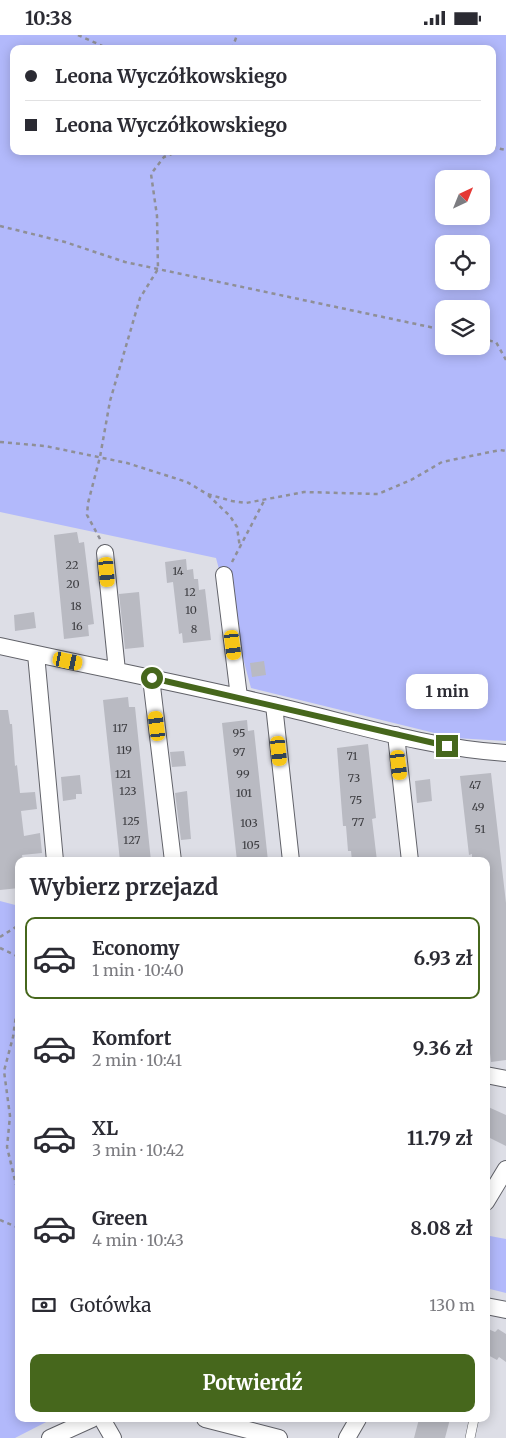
<!DOCTYPE html>
<html lang="pl">
<meta charset="utf-8">
<style>
body{margin:0;font-family:Merriweather,serif;background:#f2f2f3;color:#2b2b33;height:100vh;display:flex;flex-direction:column;font-size:19px;white-space:nowrap}
*{box-sizing:border-box;margin:0}
p{font-size:16px;color:#7c7c81}
.icon{flex:none;width:28px;height:28px;fill:none;stroke:currentColor;stroke-width:2;stroke-linecap:round;stroke-linejoin:round}
.map{position:relative;flex:1;overflow:hidden}
.drawer{position:absolute;left:15px;top:822px;width:475px;height:565px;display:flex;flex-direction:column;background:#fff;border-radius:10px;box-shadow:0 2px 12px #0003}
.drawer>*{flex:none}
.top-card{position:absolute;left:10px;top:10px;width:486px;height:110px;border-radius:10px;box-shadow:0 2px 12px #0003;display:grid;align-content:center;height:110px;padding:0 15px;background:#fff}
.needle{width:32px;rotate:43deg}
.tools{position:absolute;left:435px;top:135px;display:grid;gap:10px}
.tools a{display:grid;place-items:center;width:55px;height:55px;border-radius:10px;background:#fff;box-shadow:0 2px 12px #0003;font-size:25px}
.end{position:absolute;width:22px;height:22px;margin:-11px;border:6px solid #46671c;background:#fff;box-shadow:0 0 0 2px #fff}
.from{border-radius:50%}
.bubble{position:absolute;height:35px;border-radius:10px;background:#fff;box-shadow:0 2px 12px #0003;font-size:16px;font-weight:700;line-height:35px;text-align:center}
.car{position:absolute;width:15px;height:30px;margin:-15px -8px;border-radius:6px;box-shadow:0 0 4px 1px #0007;background:linear-gradient(#f5c518 24%,#345 0 40%,#f5c518 0 76%,#345 0 86%,#f5c518 0)}
.top-card b{display:flex;align-items:center;gap:18px;height:48px;font-size:19px}
.top-card b+b{border-top:1px solid #e1e1e2}
.top-card i{width:12px;height:12px;background:#2b2b33}
ul{padding:0;list-style:none}
li{display:flex;align-items:center;gap:15px;height:82px;margin:0 10px 8px;padding:0 5px;border:2px solid transparent;border-radius:10px}
li div{flex:1}
li b{display:block;font-size:19px}
li em{font-style:normal;font-weight:700}
li.current{border-color:#46671c}
li>.icon{width:45px;height:45px;stroke-width:1.5}
h2{padding:0 15px;font-size:22px;line-height:60px}
.pay{display:flex;align-items:center;gap:12px;height:55px;padding:0 15px;font-size:19px}
.pay p{margin-inline-start:auto}
.primary-button{display:flex;gap:10px;margin-top:auto;padding:10px 15px}
.primary-button a{flex:1;height:58px;border-radius:10px;background:#46671c;color:#fff;font-size:20px;font-weight:700;line-height:58px;text-align:center}
.status{display:flex;justify-content:space-between;align-items:center;height:35px;padding:0 25px;background:#fff;direction:ltr}
.status svg{height:14px;fill:currentColor}
.map>svg:first-child{display:block}
.green{fill:#b2b9fb;fill-rule:evenodd}
.building{fill:#b9bac2}
.lines{fill:none;stroke-linecap:round;stroke-linejoin:round}
.lane-casing{stroke:#616269;stroke-width:10}
.street-casing{stroke:#616269;stroke-width:18}
.path{stroke:#8f8f96;stroke-width:2.5;stroke-dasharray:4 4;stroke-linecap:butt}
.lane{stroke:#fff;stroke-width:9}
.street{stroke:#fff;stroke-width:16}
.route{stroke:#46671c;stroke-width:6}
.labels{text-anchor:middle;dominant-baseline:central;stroke-width:4.5;stroke-linejoin:round;paint-order:stroke}
.number-label{font-size:11px;fill:#3c3c40}
</style>
<div class="status"><b>10:38</b><svg viewBox="0 0 49 12"><path d="M0 12V9h3v3zM5 12V6h3v6zM10 12V3h3v9zM15 12V0h3v12zM26 1h20v11H26zM47 4h2v5h-2z"/></svg></div>
<div class="map">
<svg width="506" height="1403" viewBox="0 0 506 1403">
<rect width="100%" height="100%" fill="#dddee6"/>
<path class="green" d="M0 0H506V706L455 703 251 653 216 523 0 477ZM14 14H492V116H14ZM444 144H481V181H444ZM444 209H481V246H444ZM444 274H481V311H444Z
M0 866 19 871V1384H52L15 1403H0Z
M490 1201 506 1204V1258L486 1253V1217Z"/>
<path class="building" d="M77 497 79 508 84 507 94 589 88 590 89 601 64 604 54 500Z
M186 524 187 535 193 534 194 544H198L199 555 205 554 211 605 183 608 182 598 179 599 173 547 167 548 165 527Z
M139 557 144 612 125 614 119 559Z
M34 577 36 593 15 596 14 580Z
M264 626 266 640 252 642 250 628Z
M128 662 129 672H135L151 826H120L103 665Z
M0 675H8L10 689H12L15 731 17 730 20 758 35 757 37 774 21 776 24 801 40 798 42 818 22 820 23 826H19V853L0 855Z
M247 685 248 696 254 695 268 826H237L222 688Z
M368 709 376 783 372 784 377 826H352L351 816H348L346 791H343L337 713Z
M184 716 186 731 172 732 170 717Z
M491 738 506 868V1025L491 1027 486 982V826H472V819L469 820 460 741Z
M80 740 82 759H76V764L63 766 61 742Z
M430 744 432 766 417 768 415 746Z
M187 756 191 804 181 805 175 758Z
M486 1071 506 1080V1111L486 1101Z
M486 1293 495 1297 498 1294 506 1299V1327L499 1322 497 1325 486 1319Z
M419 1384H450L445 1403H414Z"/>
<g class="lines">
<defs>
<path id="lane" d="M470 1403 474 1384"/>
<path id="street" d="M105 518 117 636
M224 540 239 662
M0 611C91 631 183 649 273 670 350 688 427 713 506 718
M36 619 55 826
M151 643 173 826
M274 670 291 826
M396 700 410 826
M486 1040 506 1044
M486 1167 506 1134
M486 1271 506 1275
M102 1384 113 1403
M205 1384 279 1403
M50 1403 92 1384
M347 1403 358 1384"/>
</defs>
<use href="#lane" class="lane-casing"/>
<use href="#street" class="street-casing"/>
<path class="path" d="M78 0 109 14
M232 14 237 0
M492 112 506 115
M0 191 65 207 125 227 444 295
M481 304 496 307 506 325
M0 407 45 411 127 428 187 447 207 459 232 466 246 468 304 457 378 459 411 445 442 427 500 415 506 416
M208 460 230 481 237 492 240 513
M100 504 87 480 88 468 100 422 110 366 140 263 158 234 157 181 151 139 164 122 179 116
M232 527 265 464
M0 902 19 890
M0 913 19 922
M19 960 13 1002 4 1036 10 1081 7 1112 19 1162
M0 1185 19 1193"/>
<use href="#lane" class="lane"/>
<use href="#street" class="street"/>
</g>
<g class="lines">
<path class="route" d="M152 643 447 711"/>
</g>
<g class="labels">
<g class="number-label">
<text x="72" y="530">22</text>
<text x="178" y="536">14</text>
<text x="73" y="549">20</text>
<text x="190" y="557">12</text>
<text x="76" y="571">18</text>
<text x="191" y="575">10</text>
<text x="77" y="591">16</text>
<text x="194" y="594">8</text>
<text x="120" y="693">117</text>
<text x="239" y="698">95</text>
<text x="124" y="715">119</text>
<text x="239" y="717">97</text>
<text x="352" y="721">71</text>
<text x="123" y="739">121</text>
<text x="243" y="739">99</text>
<text x="354" y="743">73</text>
<text x="475" y="750">47</text>
<text x="128" y="756">123</text>
<text x="244" y="758">101</text>
<text x="356" y="765">75</text>
<text x="478" y="772">49</text>
<text x="131" y="786">125</text>
<text x="358" y="787">77</text>
<text x="249" y="788">103</text>
<text x="480" y="794">51</text>
<text x="132" y="805">127</text>
<text x="251" y="810">105</text>
</g>
</g>
</svg>
<div class="tools">
<a><svg class="needle" viewBox="-14 -14 28 28"><path d="M0-13l5 13h-10z" fill="#e53935"/><path d="M0 13l5-13h-10z" fill="#7c7c81"/></svg></a>
<a><svg class="icon" aria-label="locate" viewBox="0 0 24 24"><circle cx="12" cy="12" r="6"/><path d="M12 2v4M12 18v4M2 12h4M18 12h4"/></svg></a>
<a><svg class="icon" aria-label="layers" viewBox="0 0 24 24"><path d="M12 4l9 5-9 5-9-5zM3 14l9 5 9-5"/></svg></a>
</div>
<i class="end from" style="left:152px;top:643px"></i>
<i class="end" style="left:447px;top:711px"></i>
<div class="bubble" style="left:406px;top:639px;width:82px">1 min</div>
<i class="car" style="left:107px;top:537px;rotate:175deg"></i>
<i class="car" style="left:233px;top:610px;rotate:173deg"></i>
<i class="car" style="left:68px;top:626px;rotate:102deg"></i>
<i class="car" style="left:157px;top:691px;rotate:353deg"></i>
<i class="car" style="left:279px;top:716px;rotate:174deg"></i>
<i class="car" style="left:399px;top:730px;rotate:173deg"></i>
<div class="top-card">
<b><i class="from"></i>Leona Wyczółkowskiego</b>
<b><i></i>Leona Wyczółkowskiego</b>
</div>
<section class="drawer">
<h2>Wybierz przejazd</h2>
<ul>
<li class="current"><svg class="icon" aria-label="car" viewBox="0 0 24 24"><path d="M5 17H2v-5l4-1 3-4h7l3 4 3 1v5h-3M9 17h6M6 11h13"/><circle cx="7" cy="17" r="2"/><circle cx="17" cy="17" r="2"/></svg><div><b>Economy</b><p>1 min · 10:40</p></div><em>6.93 zł</em></li>
<li><svg class="icon" aria-label="car" viewBox="0 0 24 24"><path d="M5 17H2v-5l4-1 3-4h7l3 4 3 1v5h-3M9 17h6M6 11h13"/><circle cx="7" cy="17" r="2"/><circle cx="17" cy="17" r="2"/></svg><div><b>Komfort</b><p>2 min · 10:41</p></div><em>9.36 zł</em></li>
<li><svg class="icon" aria-label="car" viewBox="0 0 24 24"><path d="M5 17H2v-5l4-1 3-4h7l3 4 3 1v5h-3M9 17h6M6 11h13"/><circle cx="7" cy="17" r="2"/><circle cx="17" cy="17" r="2"/></svg><div><b>XL</b><p>3 min · 10:42</p></div><em>11.79 zł</em></li>
<li><svg class="icon" aria-label="car" viewBox="0 0 24 24"><path d="M5 17H2v-5l4-1 3-4h7l3 4 3 1v5h-3M9 17h6M6 11h13"/><circle cx="7" cy="17" r="2"/><circle cx="17" cy="17" r="2"/></svg><div><b>Green</b><p>4 min · 10:43</p></div><em>8.08 zł</em></li>
</ul>
<div class="pay"><svg class="icon" aria-label="cash" viewBox="0 0 24 24"><path d="M3 7h18v10H3z"/><circle cx="12" cy="12" r="2"/></svg>Gotówka<p>130 m</p></div>
<div class="primary-button"><a>Potwierdź</a></div>
</section>
</div>
